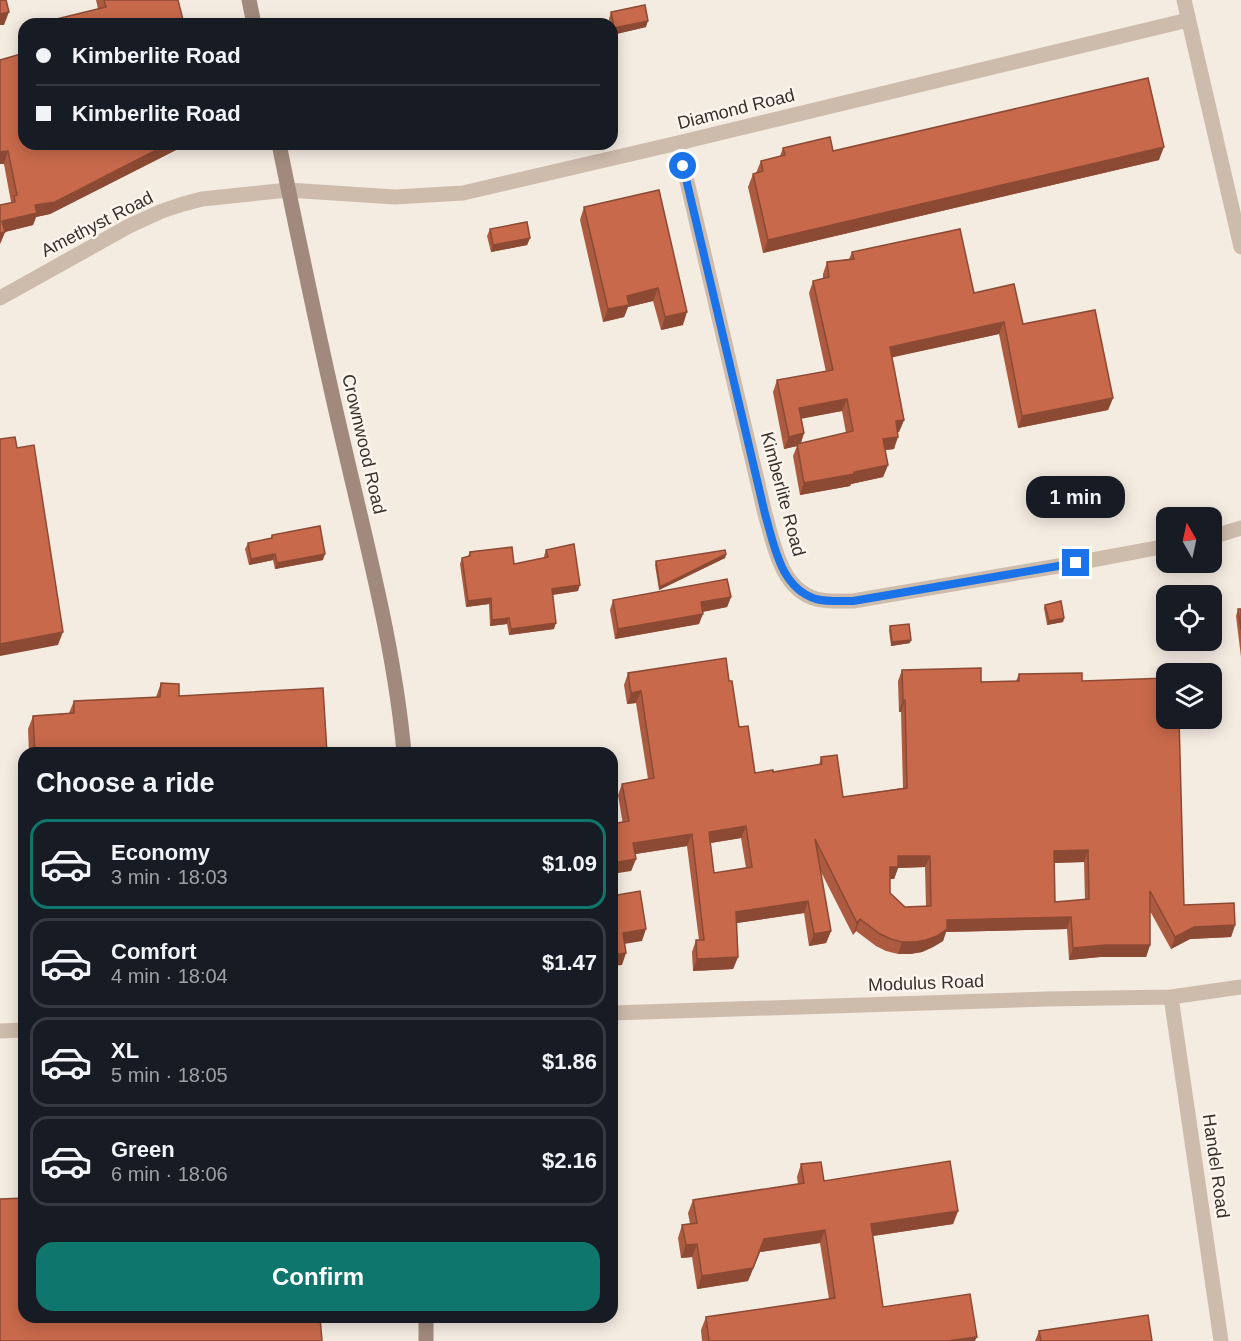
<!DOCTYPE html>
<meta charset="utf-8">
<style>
body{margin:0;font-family:Arial,sans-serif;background:#20242c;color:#f1f3f6;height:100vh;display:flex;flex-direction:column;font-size:22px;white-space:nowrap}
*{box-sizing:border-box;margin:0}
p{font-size:20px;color:#9ea1a6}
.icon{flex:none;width:33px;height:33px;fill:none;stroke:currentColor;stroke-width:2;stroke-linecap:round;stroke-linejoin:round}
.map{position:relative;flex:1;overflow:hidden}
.panel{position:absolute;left:18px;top:747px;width:600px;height:576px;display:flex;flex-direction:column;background:#171b24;border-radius:18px;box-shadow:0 3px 15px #0003}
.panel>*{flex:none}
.top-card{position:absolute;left:18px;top:18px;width:600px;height:132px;border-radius:18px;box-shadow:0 3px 15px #0003;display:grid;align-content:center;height:132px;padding:0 18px;background:#171b24}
.needle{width:39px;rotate:351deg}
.fabs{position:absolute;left:1156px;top:507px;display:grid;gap:12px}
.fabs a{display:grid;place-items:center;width:66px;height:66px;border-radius:12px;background:#171b24;box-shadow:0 3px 15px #0003;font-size:30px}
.end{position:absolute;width:27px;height:27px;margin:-14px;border:8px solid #1a73e8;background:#fff;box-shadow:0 0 0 3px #fff}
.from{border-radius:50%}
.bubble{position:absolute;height:42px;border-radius:18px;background:#171b24;box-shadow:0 3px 15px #0003;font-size:20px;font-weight:700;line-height:42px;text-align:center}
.top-card b{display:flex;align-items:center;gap:21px;height:57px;font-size:22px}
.top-card b+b{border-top:2px solid #363941}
.top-card i{width:15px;height:15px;background:#f1f3f6}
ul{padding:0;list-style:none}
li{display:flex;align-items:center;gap:18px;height:90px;margin:0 12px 9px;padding:0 6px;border:3px solid #363941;border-radius:18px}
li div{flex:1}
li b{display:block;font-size:22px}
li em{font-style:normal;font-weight:700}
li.selected{border-color:#0f766e}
li>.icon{width:54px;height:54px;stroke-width:1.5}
h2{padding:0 18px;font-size:27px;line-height:72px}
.cta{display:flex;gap:12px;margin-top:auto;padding:12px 18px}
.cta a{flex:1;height:69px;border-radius:18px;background:#0f766e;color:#fff;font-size:24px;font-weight:700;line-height:69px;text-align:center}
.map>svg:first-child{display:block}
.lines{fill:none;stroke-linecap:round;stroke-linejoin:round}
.street{stroke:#cdbbac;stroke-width:15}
.secondary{stroke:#a18a7d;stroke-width:15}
.wall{fill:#ac5a40;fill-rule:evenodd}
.shaded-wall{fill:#8c4a34}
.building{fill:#c8694b;stroke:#8c4a34;stroke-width:1.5;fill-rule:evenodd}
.route{stroke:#1a73e8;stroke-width:8}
.labels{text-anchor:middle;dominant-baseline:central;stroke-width:5;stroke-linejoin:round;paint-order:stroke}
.street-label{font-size:18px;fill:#3b302b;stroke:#fbf5ee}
</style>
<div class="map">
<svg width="1241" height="1341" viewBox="0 0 1241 1341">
<rect width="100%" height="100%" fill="#f4ebe1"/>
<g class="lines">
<path class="street" d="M1184 0 1241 247
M678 143 765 514C774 544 780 588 816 599 828 602 841 601 853 601L1076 563 1167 546
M0 298 129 226 162 211 183 204 202 199 288 190 395 197 463 193 678 143 1188 20
M1212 537 1241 528
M1171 997 1221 1341
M612 1013 1047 999 1171 997 1241 987
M0 1031 24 1030"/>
<path class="secondary" d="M249 0 254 24
M279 144C300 246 321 349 345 450 368 550 395 651 404 753
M426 1317V1341"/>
</g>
<path class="wall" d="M96 0H178L98 9Z
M611 12 646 27 612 35V24H610L609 19Z
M0 60 178 149 50 214 36 217 33 225 5 232 0 244 11 202 4 164Z
M783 148 833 151 1159 160 763 253 748 187 753 174 756 173 761 161 780 156Z
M659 190 683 325 661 330 653 301 628 307 624 317 603 322 580 220 584 207Z
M490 229 530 238 527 245 491 252 487 236Z
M852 252 974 293 1023 324 1113 398 1108 410 1018 428 999 334 892 357 904 420 899 432H897L894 449 885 450 888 465 883 477 851 484 850 486 800 495 793 456 797 446 784 449 773 392 777 380 826 372 809 293 813 281 823 279V274L827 262 849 259ZM842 411 846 433 801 443 804 433 801 418Z
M272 535 323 560 275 569 273 560 249 565 245 549 248 543 271 538Z
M546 550 578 591 553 595 554 629 509 635 507 624 490 626 489 604 466 607 460 564 462 558 468 556 470 552 514 564 545 558 544 556Z
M726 554 725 558 659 590 655 565 656 561Z
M731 597 727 607 702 612 699 624 615 639 610 610 613 600Z
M1045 605 1064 618 1063 622 1047 625 1044 608Z
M1238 609H1241V657L1236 616Z
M890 626 910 643 891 646 889 630Z
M902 670 981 682 1016 681 1019 674 1082 681 1184 905 1235 925 1231 937 1190 939 1171 949 1150 911V945L1146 957H1100L1069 960 1067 929 946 932 943 941 933 947 922 952 910 954H898L886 951 876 946 856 931 853 935 820 870 831 931 826 943 809 946 804 913 736 923 738 957 733 969 693 971 692 952 696 940H699L687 846 635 854 636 859 631 871 618 795 622 784 648 779 636 703 627 704 624 685 628 673 729 681 739 727 755 773 773 772 819 765 821 757 843 797 903 788 901 712H899L898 681ZM741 838 746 868 714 873 710 843ZM1084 862 1085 900 1055 902 1054 863ZM925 867 926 906 905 907 890 893V879H894L898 868Z
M161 683 179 696 327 753H29L28 729 33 716 69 713 74 701 156 697Z
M801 1164 824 1181 958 1211 953 1224 873 1236 883 1307 975 1341H702L701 1330 706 1317 829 1299 820 1243 760 1252 748 1281 697 1289 692 1257 681 1258 678 1238 682 1225 690 1224 688 1213 693 1200 798 1184 797 1177Z
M1039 1331 1152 1341H1035Z"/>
<path class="shaded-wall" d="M9 12 4 25H0V14Z
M648 21 646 27 612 35 614 28Z
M168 144H180L178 149 50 214 36 217 33 225 5 232 0 244V227L2 221Z
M1164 147 1159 160 763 253 768 240Z
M8 151 4 164H0V152Z
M530 238 527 245 491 252 493 245Z
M658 288 653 301 628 307 624 317 603 322 608 309 627 296Z
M687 312 683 325 661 330 665 317Z
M1004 322 999 334 885 359 890 347Z
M1113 398 1108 410 1018 428 1022 416Z
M847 399 842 411 795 420 799 408Z
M904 420 899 432 891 433 896 421Z
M804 433 800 445 797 444V446L784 449 789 437Z
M898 437 894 449 879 451 883 439Z
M888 465 883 477 851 484 850 486 800 495 804 483Z
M275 554 273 560 249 565 251 559Z
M325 554 323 560 275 569 277 563Z
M726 554 725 558 659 590 660 587Z
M580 585 578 591 550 595 552 589Z
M731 597 727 607 697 613 701 602Z
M491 598 489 604 466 607 468 601Z
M703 614 699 624 615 639 618 629Z
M509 618 507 624 490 626 492 620Z
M1064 618 1063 622 1047 625 1049 621Z
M556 623 554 629 509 635 511 629Z
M63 632 58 645 0 656V644Z
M911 640 910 643 891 646 892 642Z
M641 691 636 703 627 704 631 693Z
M903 700H905L901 712H899Z
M746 826 741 838 705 844 709 832Z
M692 834 687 846 629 855 633 843Z
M1088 850 1084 862 1050 863 1054 851Z
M898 856H930L925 867 898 868 894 879H885L890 867Z
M636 859 631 871 612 874V863Z
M808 901 804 913 731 924 736 912Z
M1071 917 1067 929 946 932 943 941 933 947 922 952 910 954H898L902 942 947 920Z
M860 919 856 931 853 935 857 923Z
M1235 925 1231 937 1190 939 1171 949 1175 937 1194 927Z
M646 929 642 941 618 945 623 933Z
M831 931 826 943 809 946 814 934Z
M1105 945H1150L1146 957H1100L1069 960 1073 948Z
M626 953 622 965 612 966V955Z
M738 957 733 969 693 971 697 959Z
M958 1211 953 1224 866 1237 871 1224Z
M825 1230 820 1243 760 1252 748 1281 697 1289 702 1276 764 1239Z
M697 1244 692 1257 681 1258 686 1245Z
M977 1337 975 1341H947Z"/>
<path class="building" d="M0 0H6L9 12 0 14Z
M104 0H178L184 24H36L106 7Z
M645 5 648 21 614 28 611 12Z
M24 53V144H168L55 202 35 205 37 213 2 221 5 232 0 233V205L15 202 14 196 17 195 8 151 0 152V60Z
M1148 78 1164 147 768 240 753 174 763 171 761 161 785 155 783 148 830 137 833 151Z
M659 190 687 312 665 317 658 288 627 296 629 305 608 309 584 207Z
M527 222 530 238 493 245 490 229Z
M960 229 974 293 1014 284 1023 324 1095 310 1113 398 1022 416 1004 322 890 347 904 420 896 421 898 437 883 439 888 465 854 472V474L804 483 797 444 853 431 847 399 799 408 804 433 789 437 777 380 833 370 813 281 829 277 827 262 854 259 852 252Z
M15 437 17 448 34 445 63 632 0 644V439Z
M320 526 325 554 277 563 275 554 251 559 248 543 272 538V535Z
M574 544 580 585 552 589 556 623 511 629 509 618 492 620 491 598 468 601 462 558 470 556V552L512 547 514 564 548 557 546 550Z
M725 550 726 554 660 587 656 561Z
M727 579 731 597 701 602 703 614 618 629 613 600Z
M1061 601 1064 618 1049 621 1045 605Z
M1238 609H1241V630Z
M909 624 911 640 892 642 890 626Z
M726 658 729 681H732L739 727 748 726 755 773 773 770V772L822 764 821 757 837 755 843 797 907 788 905 700H903L902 670 981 668V682L1019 681V674L1082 673V681L1167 678V718H1179L1184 905 1234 903 1235 925 1194 927 1175 937 1150 891V945H1105L1073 948 1071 917 947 920V929L937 936 926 940 915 942H902L891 939 880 934 860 919 857 923 815 839 831 931 814 934 808 901 736 912 738 957 697 959 696 940H704L692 834 633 843 636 859 612 863V824L629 821 622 784 654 778 641 691 631 693 628 673ZM746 826 752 867 714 873 709 832ZM1088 850 1089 899 1055 902 1054 851ZM898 856H930L931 906 905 907 890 893V867H898Z
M161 683 179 684V696L323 688 327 753H35L33 716 74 713V701L160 697Z
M640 891 646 929 623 933 626 953 612 955V896Z
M950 1161 958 1211 871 1224 883 1307 970 1294 977 1337 947 1341H709L706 1317 835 1298 825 1230 764 1239 753 1268 702 1276 697 1244 686 1245 682 1225 697 1223 693 1200 804 1183 801 1164 821 1162 824 1181Z
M24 1198V1317H320L322 1341H0V1199Z
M1148 1315 1152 1341H1041L1039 1331Z"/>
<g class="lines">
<path class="route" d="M683 166 765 514C774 544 780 588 816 599 828 602 841 601 853 601L1076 563"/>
</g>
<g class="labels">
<g class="street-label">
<text transform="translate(736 109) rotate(-14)">Diamond Road</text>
<text transform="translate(97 224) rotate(-27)">Amethyst Road</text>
<text transform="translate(364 444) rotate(77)">Crownwood Road</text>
<text transform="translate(783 494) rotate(75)">Kimberlite Road</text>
<text transform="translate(926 983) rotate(-2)">Modulus Road</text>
<text transform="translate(1216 1166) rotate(82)">Handel Road</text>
</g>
</g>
</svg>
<div class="fabs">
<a><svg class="needle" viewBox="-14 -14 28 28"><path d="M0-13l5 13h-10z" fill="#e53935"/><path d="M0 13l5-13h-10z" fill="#9ea1a6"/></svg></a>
<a><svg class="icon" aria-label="locate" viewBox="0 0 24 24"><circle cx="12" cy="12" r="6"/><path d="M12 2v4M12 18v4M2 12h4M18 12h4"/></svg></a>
<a><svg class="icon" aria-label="layers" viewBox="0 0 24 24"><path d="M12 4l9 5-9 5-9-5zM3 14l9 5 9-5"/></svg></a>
</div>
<i class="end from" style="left:683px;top:166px"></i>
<i class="end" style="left:1076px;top:563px"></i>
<div class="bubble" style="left:1026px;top:476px;width:99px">1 min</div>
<div class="top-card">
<b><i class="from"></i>Kimberlite Road</b>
<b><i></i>Kimberlite Road</b>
</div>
<section class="panel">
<h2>Choose a ride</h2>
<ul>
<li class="selected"><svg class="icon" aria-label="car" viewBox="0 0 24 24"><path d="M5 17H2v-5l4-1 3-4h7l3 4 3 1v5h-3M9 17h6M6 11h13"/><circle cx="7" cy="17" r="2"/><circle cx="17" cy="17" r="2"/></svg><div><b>Economy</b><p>3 min · 18:03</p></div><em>$1.09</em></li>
<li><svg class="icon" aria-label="car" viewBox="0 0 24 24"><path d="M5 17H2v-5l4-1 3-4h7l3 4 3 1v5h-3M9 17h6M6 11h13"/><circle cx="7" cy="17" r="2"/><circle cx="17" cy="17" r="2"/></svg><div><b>Comfort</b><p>4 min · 18:04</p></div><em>$1.47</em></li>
<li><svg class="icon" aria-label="car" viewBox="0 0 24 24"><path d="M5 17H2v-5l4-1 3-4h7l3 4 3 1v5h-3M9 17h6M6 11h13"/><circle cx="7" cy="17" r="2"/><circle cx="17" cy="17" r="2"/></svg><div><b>XL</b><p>5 min · 18:05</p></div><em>$1.86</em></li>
<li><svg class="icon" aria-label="car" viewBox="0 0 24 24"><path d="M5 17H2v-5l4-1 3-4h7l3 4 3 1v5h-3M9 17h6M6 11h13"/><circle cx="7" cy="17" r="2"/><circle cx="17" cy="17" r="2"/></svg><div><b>Green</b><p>6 min · 18:06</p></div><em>$2.16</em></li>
</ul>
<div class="cta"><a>Confirm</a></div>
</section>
</div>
